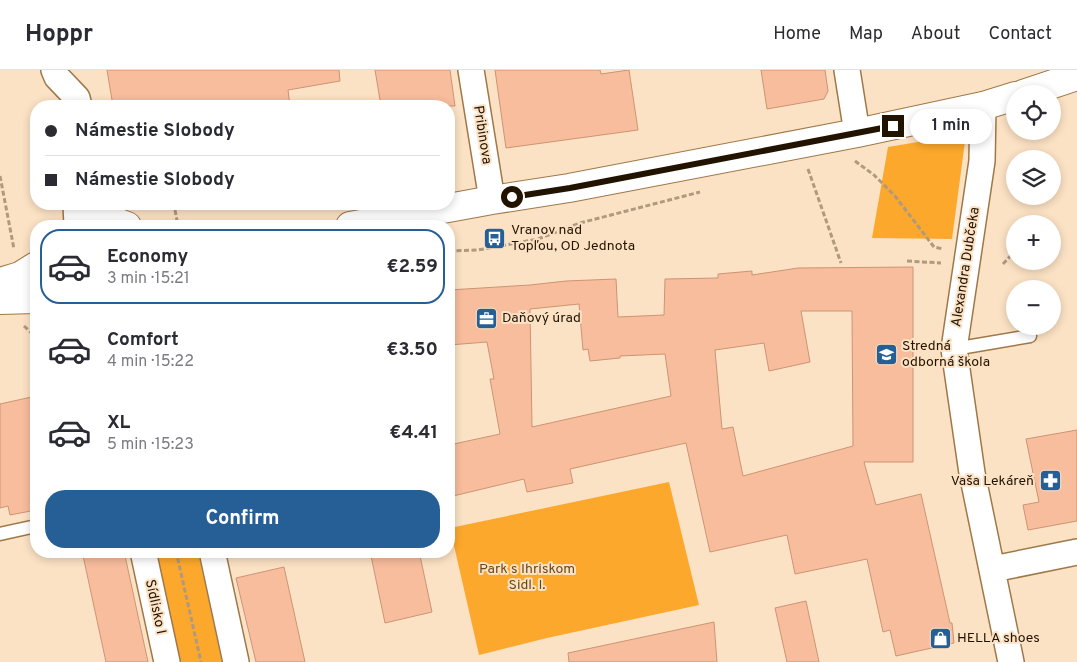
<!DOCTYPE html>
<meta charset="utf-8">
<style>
body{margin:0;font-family:Overpass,sans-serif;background:#f7f7f7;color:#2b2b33;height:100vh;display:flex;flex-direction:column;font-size:19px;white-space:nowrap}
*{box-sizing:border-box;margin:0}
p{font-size:16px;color:#7c7c81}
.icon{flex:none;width:28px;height:28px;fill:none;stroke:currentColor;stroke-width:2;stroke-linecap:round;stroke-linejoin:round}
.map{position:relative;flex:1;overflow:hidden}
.panel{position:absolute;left:30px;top:150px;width:425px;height:338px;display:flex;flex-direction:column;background:#fff;border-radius:20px;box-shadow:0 2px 8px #0003}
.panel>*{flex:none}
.guide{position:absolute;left:30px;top:30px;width:425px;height:110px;border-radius:20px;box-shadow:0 2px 8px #0003;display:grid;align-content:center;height:110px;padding:0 15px;background:#fff}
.controls{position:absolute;left:1006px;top:15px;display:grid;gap:10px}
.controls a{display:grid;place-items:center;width:55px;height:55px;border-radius:50%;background:#fff;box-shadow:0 2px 8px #0003;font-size:25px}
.end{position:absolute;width:22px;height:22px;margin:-11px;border:6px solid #221301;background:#fff;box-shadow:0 0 0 2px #fff}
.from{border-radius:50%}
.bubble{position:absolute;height:35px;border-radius:18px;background:#fff;box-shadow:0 2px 8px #0003;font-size:16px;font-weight:700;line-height:35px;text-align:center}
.guide b{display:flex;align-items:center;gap:18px;height:48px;font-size:19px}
.guide b+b{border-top:1px solid #e1e1e2}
.guide i{width:12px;height:12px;background:#2b2b33}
ul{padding:9px 0 0;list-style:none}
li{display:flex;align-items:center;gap:15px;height:75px;margin:0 10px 8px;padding:0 5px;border:2px solid transparent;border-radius:20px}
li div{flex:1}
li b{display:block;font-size:19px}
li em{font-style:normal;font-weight:700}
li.on{border-color:#255f96}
li>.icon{width:45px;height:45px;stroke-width:1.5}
.action{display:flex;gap:10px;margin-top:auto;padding:10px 15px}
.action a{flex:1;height:58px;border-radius:20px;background:#255f96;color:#fff;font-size:20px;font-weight:700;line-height:58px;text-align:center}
header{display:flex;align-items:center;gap:30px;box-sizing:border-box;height:70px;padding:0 25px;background:#fff;border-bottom:1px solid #e1e1e2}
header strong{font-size:24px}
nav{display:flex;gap:28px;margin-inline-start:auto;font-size:18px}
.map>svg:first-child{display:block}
.green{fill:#fca82c}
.building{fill:#f8bd9d;stroke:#cc9474;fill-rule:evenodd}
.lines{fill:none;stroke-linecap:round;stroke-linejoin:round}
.lane-casing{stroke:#9f7848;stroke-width:15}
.street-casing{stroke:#9f7848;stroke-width:28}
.secondary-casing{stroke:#9f7848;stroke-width:30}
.path{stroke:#af997f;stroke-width:3;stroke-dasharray:5 2.5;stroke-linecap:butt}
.lane{stroke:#fff;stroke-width:12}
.street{stroke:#fff;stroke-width:25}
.secondary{stroke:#fff;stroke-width:28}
.route{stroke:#221301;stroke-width:6}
.labels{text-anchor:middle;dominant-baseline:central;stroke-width:4;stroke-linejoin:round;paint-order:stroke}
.street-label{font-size:14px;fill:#221301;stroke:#fce2c4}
.poi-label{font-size:14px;fill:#221301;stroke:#fce2c4;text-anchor:start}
.park-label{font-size:14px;fill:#6b4818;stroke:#fce2c4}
</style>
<header>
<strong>Hoppr</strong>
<nav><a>Home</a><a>Map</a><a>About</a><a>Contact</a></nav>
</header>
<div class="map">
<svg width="1077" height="592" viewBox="0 0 1077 592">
<rect width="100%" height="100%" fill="#fce2c4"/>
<path class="green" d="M966 64 952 169 872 168 888 77Z
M669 412 699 535 547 568 479 585 450 458Z
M154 481H198L222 592H178Z"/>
<path class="building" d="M107 0H339L340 11 288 20 290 36H113Z
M375 0H450L455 36H381Z
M495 0H600L601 4 629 0 638 60 506 78Z
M761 0H825L828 21 824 29 767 39Z
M913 197V392H864L876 435 921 424 950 553H952L954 573 896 586 890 560 883 562 867 489 795 504 787 465 710 482 686 373 570 399 573 413 527 422 524 409 449 427V375L500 364 490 309H494L487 272 449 275V220L530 215 566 211 616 209 618 247 664 245 665 209 718 208V204L752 201V205L798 198ZM579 234 583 280 588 279 590 291 620 288V286L665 284 671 326 532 357 530 239ZM801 241H852L853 376 743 406 733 357 722 359 715 280 764 273 769 301 810 292Z
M36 326V440L10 445 8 436 0 438V334Z
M1077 360V451L1028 460 1023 435 1039 432 1026 369Z
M82 481H124L148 592H106Z
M370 481H419L432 542 385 553Z
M284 497 305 592H256L236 508Z
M806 531 819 592H787L775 538Z
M714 552 717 592H569L568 583Z"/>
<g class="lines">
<defs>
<path id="lane" d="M954 279 1030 266
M0 464 36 456"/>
<path id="street" d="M54 0 57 7 77 28 79 36
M471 0 492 130
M847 0 857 63
M983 36 982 91 954 279 972 403 1011 592
M76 134 77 156
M143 481 167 592
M212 481 236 592
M993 499 1077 482"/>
<path id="secondary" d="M1023 24 1077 6
M81 156C97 147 110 149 127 156
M350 156 492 130 569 118 857 63 983 36 1015 26
M0 212 20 206 36 196
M0 230 36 229"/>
</defs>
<use href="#lane" class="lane-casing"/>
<use href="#street" class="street-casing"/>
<use href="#secondary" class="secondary-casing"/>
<path class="path" d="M855 91 874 105 895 126 934 177 943 179
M808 99 841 193
M0 106 14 179
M175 140 178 156
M1041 154 1043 151
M449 181 478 180 538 169 580 153 700 122
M907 191 941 193
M1003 194 1015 181
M24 256 36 267
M176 481 201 592"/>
<use href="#lane" class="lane"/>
<use href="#street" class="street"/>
<use href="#secondary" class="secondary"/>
</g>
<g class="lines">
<path class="route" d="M512 127 570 118 893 56"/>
</g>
<defs>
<symbol id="bus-square" viewBox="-11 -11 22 22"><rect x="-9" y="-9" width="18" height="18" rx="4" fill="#255f96" stroke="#fce2c4"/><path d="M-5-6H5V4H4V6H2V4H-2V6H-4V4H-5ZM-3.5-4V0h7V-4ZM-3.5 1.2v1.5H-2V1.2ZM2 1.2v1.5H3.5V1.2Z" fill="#fff"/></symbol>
<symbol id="office-square" viewBox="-11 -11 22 22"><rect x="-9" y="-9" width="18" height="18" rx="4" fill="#255f96" stroke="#fce2c4"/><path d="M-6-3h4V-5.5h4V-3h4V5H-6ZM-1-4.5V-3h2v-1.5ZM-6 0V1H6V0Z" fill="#fff"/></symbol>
<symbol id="school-square" viewBox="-11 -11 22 22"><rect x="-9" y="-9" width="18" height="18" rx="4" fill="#255f96" stroke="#fce2c4"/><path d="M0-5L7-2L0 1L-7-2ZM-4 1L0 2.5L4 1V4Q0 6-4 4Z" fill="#fff"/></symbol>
<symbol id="pharmacy-square" viewBox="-11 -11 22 22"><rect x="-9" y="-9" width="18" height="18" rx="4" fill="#255f96" stroke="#fce2c4"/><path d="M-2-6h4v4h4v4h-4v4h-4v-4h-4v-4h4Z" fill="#fff"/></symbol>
<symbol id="shop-square" viewBox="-11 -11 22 22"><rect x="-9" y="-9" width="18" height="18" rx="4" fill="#255f96" stroke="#fce2c4"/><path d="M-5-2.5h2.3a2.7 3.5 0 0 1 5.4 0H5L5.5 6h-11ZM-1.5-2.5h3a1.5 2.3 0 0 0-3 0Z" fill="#fff"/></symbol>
</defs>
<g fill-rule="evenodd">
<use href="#bus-square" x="482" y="156" width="25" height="25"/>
<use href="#office-square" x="474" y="236" width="25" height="25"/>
<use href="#school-square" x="874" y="272" width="25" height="25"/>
<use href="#pharmacy-square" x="1038" y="398" width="25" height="25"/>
<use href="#shop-square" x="928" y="556" width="25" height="25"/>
</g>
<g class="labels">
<g class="street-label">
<text transform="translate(482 65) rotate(81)">Pribinova</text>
<text transform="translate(966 197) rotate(-81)">Alexandra Dubčeka</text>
<text transform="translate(155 537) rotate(78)">Sídlisko I</text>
</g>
<g class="poi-label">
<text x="511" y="160">Vranov nad<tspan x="511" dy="16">Topľou, OD Jednota</tspan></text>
<text x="502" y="248">Daňový úrad</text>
<text x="902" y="276">Stredná<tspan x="902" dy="16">odborná škola</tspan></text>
<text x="1034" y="411" text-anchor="end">Vaša Lekáreň</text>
<text x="957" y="568">HELLA shoes</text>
</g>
<g class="park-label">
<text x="527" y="499">Park s Ihriskom<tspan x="527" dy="16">Sidl. I.</tspan></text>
</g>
</g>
</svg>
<div class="controls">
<a><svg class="icon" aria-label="locate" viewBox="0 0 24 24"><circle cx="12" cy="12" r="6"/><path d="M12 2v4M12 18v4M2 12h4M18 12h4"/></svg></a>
<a><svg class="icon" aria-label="layers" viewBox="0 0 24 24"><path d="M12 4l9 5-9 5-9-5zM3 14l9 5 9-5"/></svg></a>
<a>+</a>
<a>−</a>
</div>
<i class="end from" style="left:512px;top:127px"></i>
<i class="end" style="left:893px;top:56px"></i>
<div class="bubble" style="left:910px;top:39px;width:82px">1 min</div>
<div class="guide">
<b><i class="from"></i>Námestie Slobody</b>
<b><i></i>Námestie Slobody</b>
</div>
<section class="panel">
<ul>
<li class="on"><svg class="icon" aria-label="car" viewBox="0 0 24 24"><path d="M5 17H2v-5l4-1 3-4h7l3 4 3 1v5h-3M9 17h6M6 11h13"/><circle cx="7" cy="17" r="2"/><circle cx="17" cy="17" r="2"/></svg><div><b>Economy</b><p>3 min · 15:21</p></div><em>€2.59</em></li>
<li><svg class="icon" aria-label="car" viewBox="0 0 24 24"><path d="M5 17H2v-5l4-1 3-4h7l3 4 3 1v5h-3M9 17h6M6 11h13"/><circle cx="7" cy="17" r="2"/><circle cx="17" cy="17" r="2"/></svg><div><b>Comfort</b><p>4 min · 15:22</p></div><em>€3.50</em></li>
<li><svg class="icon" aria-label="car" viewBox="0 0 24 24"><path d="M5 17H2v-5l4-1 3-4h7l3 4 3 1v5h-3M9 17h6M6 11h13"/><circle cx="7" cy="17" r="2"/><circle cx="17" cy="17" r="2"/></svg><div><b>XL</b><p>5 min · 15:23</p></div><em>€4.41</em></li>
</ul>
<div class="action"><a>Confirm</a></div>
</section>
</div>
